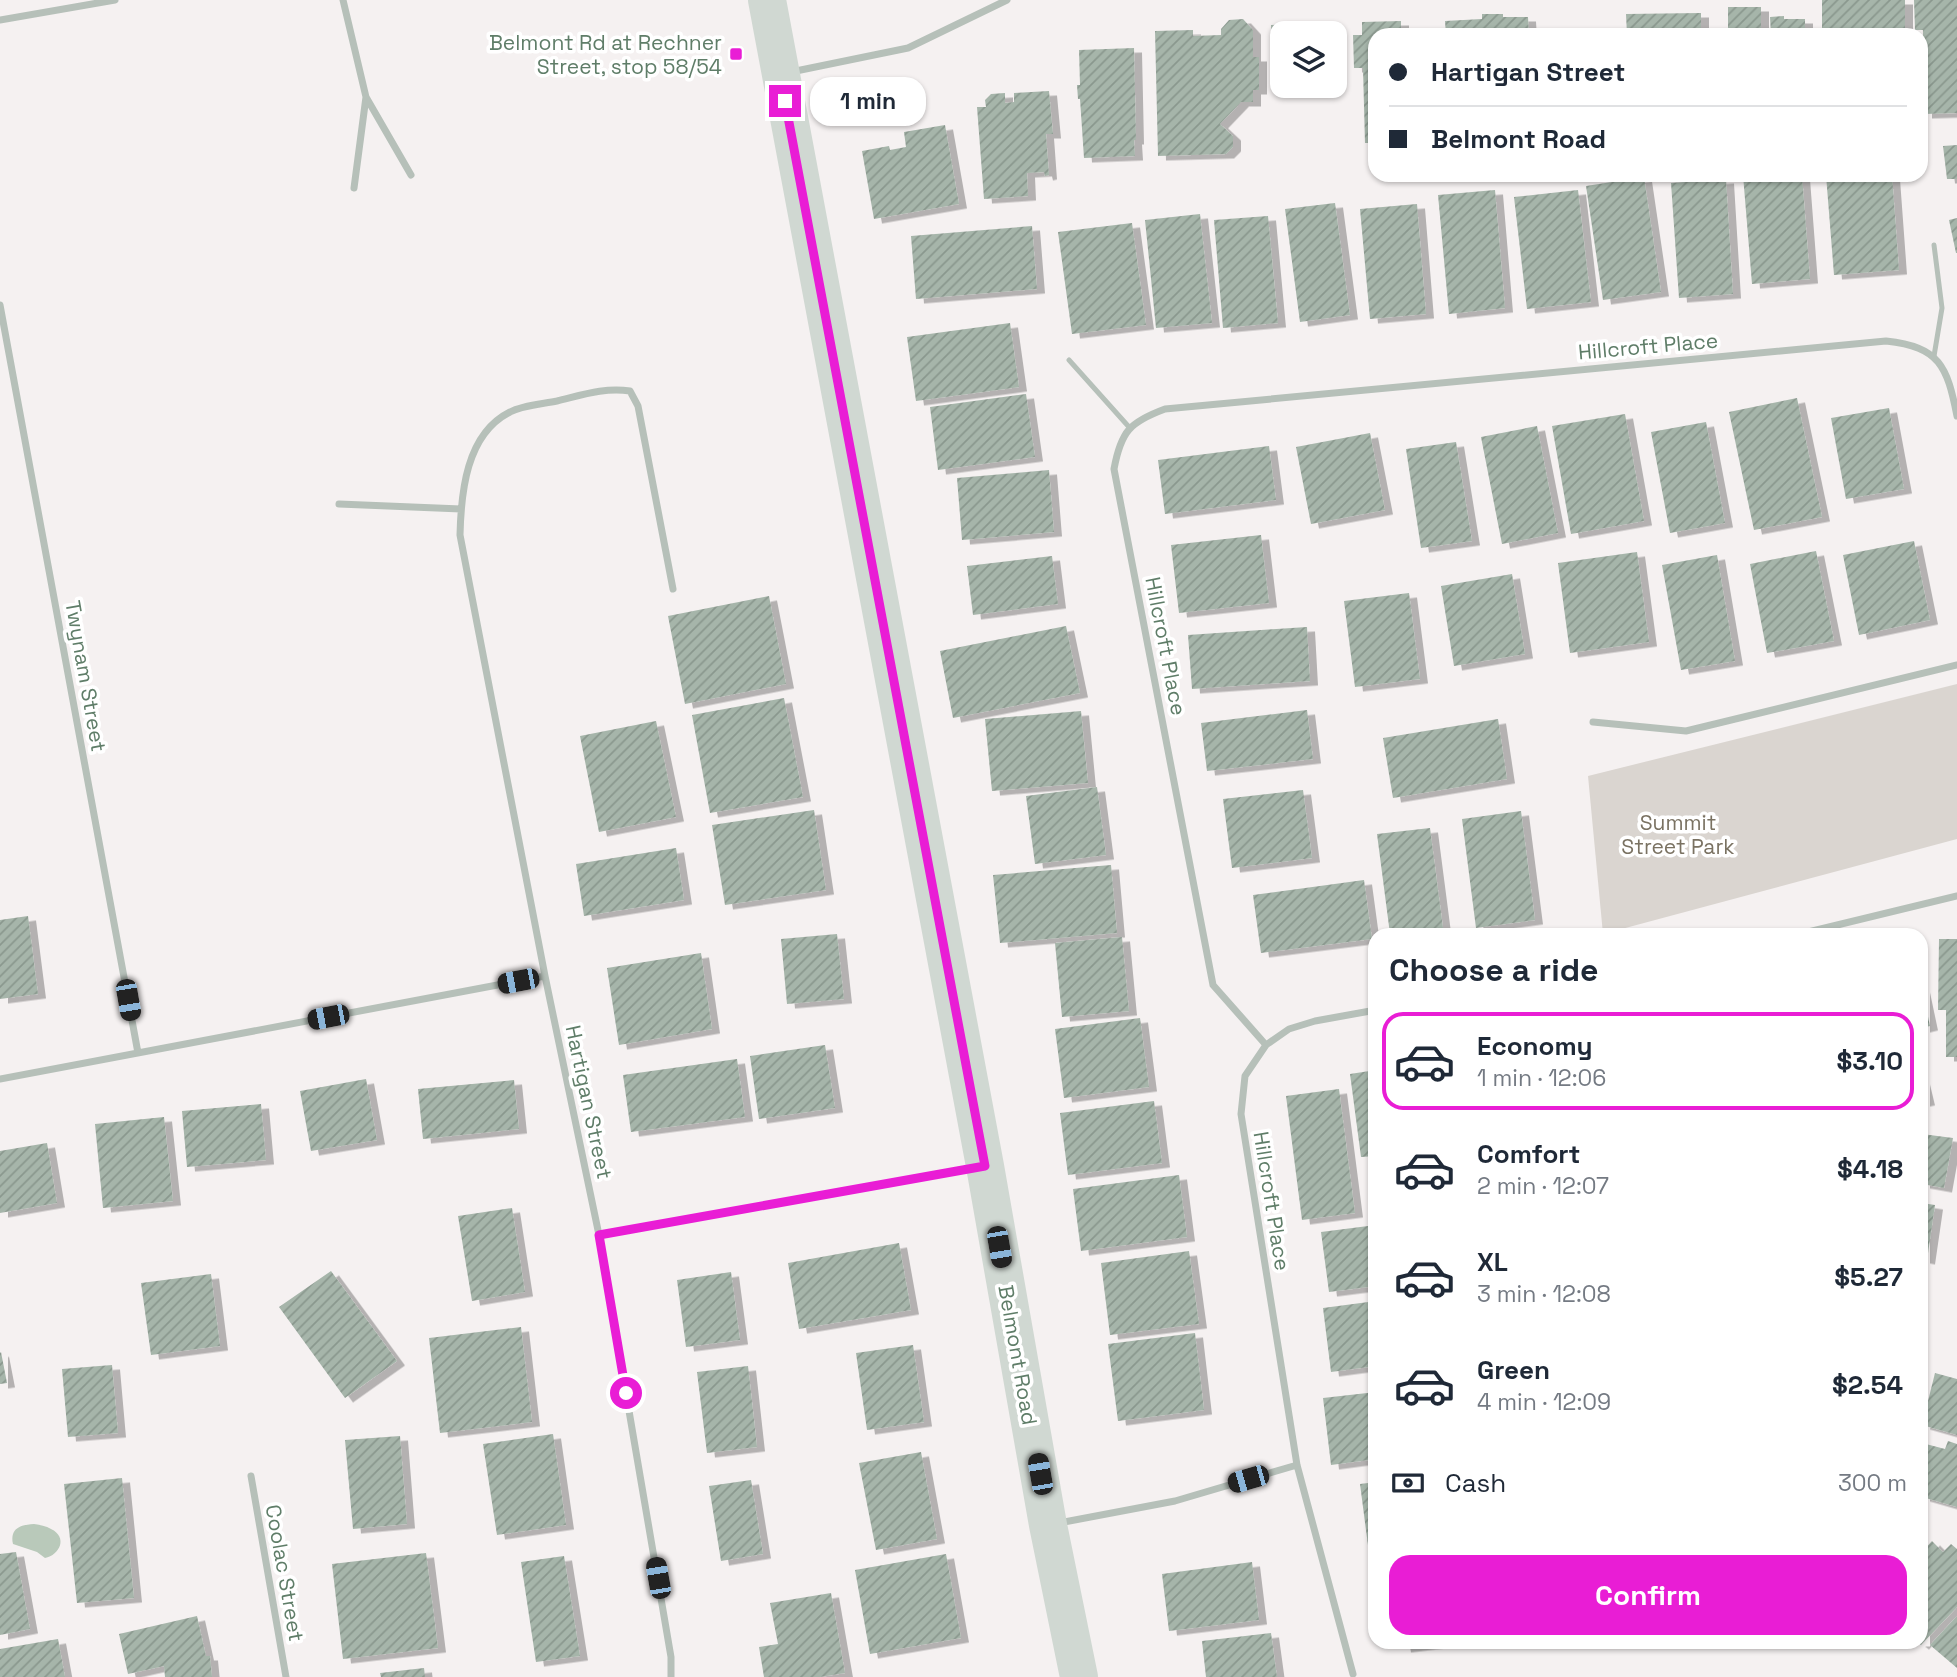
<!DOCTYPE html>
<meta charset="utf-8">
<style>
body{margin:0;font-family:"Space Grotesk",sans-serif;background:#f6f6f7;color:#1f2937;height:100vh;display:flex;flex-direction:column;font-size:26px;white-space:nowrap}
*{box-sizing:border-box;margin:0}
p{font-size:23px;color:#747a83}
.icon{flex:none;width:38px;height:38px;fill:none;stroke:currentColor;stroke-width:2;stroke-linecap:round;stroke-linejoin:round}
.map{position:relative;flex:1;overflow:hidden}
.side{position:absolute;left:1368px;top:928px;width:560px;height:721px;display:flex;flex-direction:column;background:#fff;border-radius:21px;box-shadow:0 2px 5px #0004}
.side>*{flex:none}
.guide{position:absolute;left:1368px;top:28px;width:560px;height:154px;border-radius:21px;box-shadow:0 2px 5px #0004;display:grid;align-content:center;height:154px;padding:0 21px;background:#fff}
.fabs{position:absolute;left:1270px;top:21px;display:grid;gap:14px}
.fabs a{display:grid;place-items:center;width:77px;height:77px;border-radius:14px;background:#fff;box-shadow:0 2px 5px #0004;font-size:35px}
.end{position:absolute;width:32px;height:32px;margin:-16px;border:9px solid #e91dd5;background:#fff;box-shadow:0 0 0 4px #fff}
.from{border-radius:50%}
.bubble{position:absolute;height:49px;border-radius:21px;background:#fff;box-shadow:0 2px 5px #0004;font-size:23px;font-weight:800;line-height:49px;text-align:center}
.car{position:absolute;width:21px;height:42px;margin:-21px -10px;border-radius:9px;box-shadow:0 0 5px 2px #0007;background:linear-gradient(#222 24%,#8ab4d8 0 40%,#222 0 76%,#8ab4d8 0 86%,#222 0)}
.guide b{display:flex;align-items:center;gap:24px;height:66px;font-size:26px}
.guide b+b{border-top:2px solid #e0e1e3}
.guide i{width:18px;height:18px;background:#1f2937}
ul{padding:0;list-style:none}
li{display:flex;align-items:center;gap:21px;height:98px;margin:0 14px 10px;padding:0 7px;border:4px solid transparent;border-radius:21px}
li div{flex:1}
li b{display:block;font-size:26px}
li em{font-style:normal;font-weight:800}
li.active{border-color:#e91dd5}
li>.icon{width:63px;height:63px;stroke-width:1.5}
h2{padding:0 21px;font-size:32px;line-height:84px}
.pay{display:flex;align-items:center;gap:18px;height:77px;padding:0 21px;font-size:26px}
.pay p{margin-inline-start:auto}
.cta{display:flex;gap:14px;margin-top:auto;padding:14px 21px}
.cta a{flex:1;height:80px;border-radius:21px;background:#e91dd5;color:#fff;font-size:28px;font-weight:800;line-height:80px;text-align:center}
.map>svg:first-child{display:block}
.green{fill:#dad5d0}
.water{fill:#b9c9ba}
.building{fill:url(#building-hatch);filter:url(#shadow)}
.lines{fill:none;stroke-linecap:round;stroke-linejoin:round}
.service{stroke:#b6c0b9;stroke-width:5}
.minor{stroke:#b6c0b9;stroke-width:7}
.secondary{stroke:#d0d8d2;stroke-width:38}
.route{stroke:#e91dd5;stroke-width:9}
.poi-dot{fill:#e91dd5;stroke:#fff;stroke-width:2.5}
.labels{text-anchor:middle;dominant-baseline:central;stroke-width:7;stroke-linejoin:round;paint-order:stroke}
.poi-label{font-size:21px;fill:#5f7d68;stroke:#fff;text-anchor:end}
.street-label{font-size:21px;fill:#5f7d68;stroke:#fff}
.park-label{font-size:21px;fill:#7a7262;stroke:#fff}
</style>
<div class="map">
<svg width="1957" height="1677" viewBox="0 0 1957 1677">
<defs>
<pattern id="building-hatch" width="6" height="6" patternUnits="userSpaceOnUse" patternTransform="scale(1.75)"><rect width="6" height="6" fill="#a6b5aa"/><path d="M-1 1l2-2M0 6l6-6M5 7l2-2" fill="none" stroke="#8a988e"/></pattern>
<filter id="shadow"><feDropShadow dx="8" dy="4.5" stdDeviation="0" flood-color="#0004"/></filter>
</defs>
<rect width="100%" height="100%" fill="#f5f1f1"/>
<path class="green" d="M1957 684V839L1603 934 1588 776Z"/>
<path class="water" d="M34 1524C40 1525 46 1526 51 1529 68 1537 60 1555 45 1558L37 1552 13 1544C10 1528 20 1525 34 1524Z"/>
<path class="building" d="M1822 0H1905V35H1831V32L1822 33Z
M1914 0H1957V113L1924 114 1923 30H1915Z
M1728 7H1761V35H1728Z
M1701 13V32H1710V35H1627L1626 14Z
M1482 14H1503V17H1528L1529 35H1446L1445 21 1482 19Z
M1784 16V19H1805V35H1771L1770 17Z
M1243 19 1253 30V57H1259V90H1253V102H1241L1220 124 1233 136V147L1226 154 1158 156 1155 31 1193 30V36L1221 35V29L1229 20Z
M1401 21V35H1376V143H1365L1363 68H1354L1353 35H1362V22Z
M1307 24V33H1283V68H1273L1271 25Z
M1134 48 1136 140H1134L1135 156 1084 158 1080 99H1078L1077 85H1080L1079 50Z
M1049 91 1053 134H1046L1049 175 1045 176 1044 172 1027 173 1028 196 984 199 977 107H986L985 100 991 94 1005 93V103L1014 102V93Z
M945 125 959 204 874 219 862 151 889 146 890 150 906 147 904 132Z
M1957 145V179H1947L1943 146Z
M1743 175H1802L1810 279 1752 284Z
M1826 175H1892L1899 270 1834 275Z
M1644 177 1661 292 1603 300 1586 186Z
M1726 179 1733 294 1679 298 1671 183Z
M1495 190 1505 308 1449 314 1438 195Z
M1578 190 1591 302 1527 309 1514 197Z
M1335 203 1350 315 1300 322 1285 209Z
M1417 204 1426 314 1370 319 1360 209Z
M1200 214 1212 323 1156 328 1145 220Z
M1268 216 1278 323 1223 328 1214 220Z
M1957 218V253H1956L1949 220Z
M1132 223 1146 325 1072 334 1058 232Z
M1032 226 1037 289 916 299 911 236Z
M1010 323 1019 387 916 401 907 337Z
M1026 394 1035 457 938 470 930 407Z
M1797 398 1822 517 1754 530 1729 412Z
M1889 408 1904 489 1846 499 1831 418Z
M1625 414 1644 521 1571 534 1552 426Z
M1706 422 1725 523 1670 533 1651 432Z
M1537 426 1558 533 1502 544 1481 437Z
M1370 433 1385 510 1311 524 1296 447Z
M1456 442 1472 541 1421 548 1406 449Z
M1269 446 1276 500 1165 514 1158 460Z
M1049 470 1054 532 962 540 957 478Z
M1261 535 1269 603 1179 613 1171 545Z
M1914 541 1930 620 1859 635 1843 555Z
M1816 551 1834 641 1767 653 1750 564Z
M1637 552 1649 642 1570 653 1558 563Z
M1717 555 1735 661 1681 670 1662 565Z
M1052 556 1058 604 973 615 967 566Z
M1512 574 1525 654 1454 666 1441 586Z
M1409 593 1420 679 1355 687 1344 601Z
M769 596 786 684 685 704 668 616Z
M1066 626 1080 693 953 718 940 651Z
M1307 627 1310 681 1192 689 1188 635Z
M784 698 803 797 710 813 692 715Z
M1307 710 1313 759 1207 771 1201 723Z
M1081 711 1088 783 992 791 985 719Z
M1498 719 1507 779 1393 798 1383 738Z
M656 721 676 817 599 832 580 736Z
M1097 787 1106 855 1035 864 1026 796Z
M1303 790 1312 858 1232 868 1223 799Z
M814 810 826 890 725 905 712 825Z
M1521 811 1535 920 1476 928 1462 819Z
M1430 828 1443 928 1390 934 1377 834Z
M676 848 684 900 584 916 576 864Z
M1111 865 1117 933 1000 943 993 875Z
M1364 880 1372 939 1261 953 1253 895Z
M28 916 38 994 0 999V920Z
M837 934 844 999 787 1004 781 939Z
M1122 937 1129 1011 1062 1017 1055 943Z
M1939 939H1957V1057H1946V1010H1938Z
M701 953 712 1029 619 1045 607 968Z
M1922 988 1930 1026 1922 1028Z
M1140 1018 1149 1087 1064 1098 1055 1029Z
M825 1045 835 1108 759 1119 750 1056Z
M737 1059 745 1117 631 1132 623 1075Z
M1376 1070V1156L1361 1157 1350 1074Z
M366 1079 377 1140 311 1151 300 1091Z
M514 1080 519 1129 423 1139 418 1089Z
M1922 1080 1927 1101 1922 1102Z
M1339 1089 1355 1213 1302 1220 1286 1096Z
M1154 1101 1162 1163 1068 1175 1060 1113Z
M261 1104 266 1160 187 1167 182 1111Z
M164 1117 173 1201 103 1208 95 1124Z
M1922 1134 1953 1138 1944 1188 1922 1184Z
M47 1143 57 1203 0 1213V1151Z
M1179 1175 1187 1237 1081 1251 1073 1189Z
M1922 1203 1935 1205 1927 1260 1922 1259Z
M512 1208 525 1292 472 1301 458 1216Z
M1376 1225V1286L1329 1292 1321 1232Z
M899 1243 911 1310 799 1329 788 1263Z
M1189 1251 1199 1324 1110 1335 1101 1263Z
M331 1271 397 1361 345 1398 279 1307Z
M731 1272 740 1340 686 1347 677 1280Z
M211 1274 220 1346 151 1355 141 1283Z
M1376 1301V1366L1331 1372 1323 1308Z
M521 1327 532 1422 440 1433 429 1338Z
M1195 1333 1204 1410 1118 1421 1108 1344Z
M913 1345 924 1422 867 1430 856 1353Z
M1 1352 7 1383 0 1384V1353Z
M112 1365 118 1433 68 1437 62 1369Z
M748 1366 757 1447 707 1453 697 1372Z
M1935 1373 1957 1379V1435L1922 1425Z
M1376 1392V1459L1331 1465 1323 1398Z
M553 1434 566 1525 497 1535 483 1444Z
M400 1436 407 1524 353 1529 345 1440Z
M1948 1441 1957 1444V1507L1922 1497V1443L1945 1449Z
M921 1452 937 1539 876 1550 859 1463Z
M122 1478 134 1598 77 1603 64 1484Z
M751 1480 763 1554 721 1561 709 1486Z
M1376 1482V1552L1369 1553 1360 1484Z
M1932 1541 1943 1552 1951 1544 1957 1549V1607L1921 1645 1917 1642H1922V1552Z
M16 1552 30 1629 0 1635V1554Z
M426 1553 438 1648 343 1659 332 1564Z
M946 1554 961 1638 870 1654 855 1570Z
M564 1556 580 1656 536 1662 521 1562Z
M1252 1562 1259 1620 1169 1631 1162 1574Z
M831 1593 845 1673 820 1677H764L759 1647 778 1644 770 1603Z
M197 1616 206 1656H210L212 1677H165L164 1666 128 1674 119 1634Z
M1957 1616V1668L1930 1645Z
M1271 1633 1277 1677H1206L1202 1641Z
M58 1639 65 1677H0V1649Z
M1402 1642H1444V1643L1403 1648Z
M424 1668 425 1677H381L380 1673Z"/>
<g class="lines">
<path class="service" d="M1934 245 1942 308 1934 356
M1069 360 1129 427"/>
<path class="minor" d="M343 0 366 97
M0 20 115 0
M791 72 908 48 1007 0
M354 188 366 97 411 175
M0 305 138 1053
M339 504 461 509
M1593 722 1686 731 1957 665
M1800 934 1957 896
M1266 1045 1289 1029 1315 1021 1376 1010
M0 1079 545 976
M599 1235 974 1168
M251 1476 286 1677
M1059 1523 1175 1501 1297 1465
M1353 1674 1297 1465 1241 1114 1245 1076 1266 1045 1213 985 1114 469C1121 431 1130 422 1165 409L1886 341C1940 347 1947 366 1957 416
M671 1677V1657L599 1235 545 976 460 535C461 493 466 434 510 412 523 405 542 404 557 401 582 395 605 387 630 391L638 406 673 589"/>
<path class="secondary" d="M767 0 985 1166 1048 1525 1079 1677"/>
</g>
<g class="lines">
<path class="route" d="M626 1393 599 1235 985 1166 785 101"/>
</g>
<rect class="poi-dot" x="729" y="47" width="14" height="14" rx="3.5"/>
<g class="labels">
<g class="poi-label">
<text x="722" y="42">Belmont Rd at Rechner<tspan x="722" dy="24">Street, stop 58/54</tspan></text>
</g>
<g class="street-label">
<text transform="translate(1648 346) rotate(-5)">Hillcroft Place</text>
<text transform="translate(1166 646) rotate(79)">Hillcroft Place</text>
<text transform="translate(86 676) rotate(80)">Twynam Street</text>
<text transform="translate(589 1102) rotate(78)">Hartigan Street</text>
<text transform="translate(1272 1201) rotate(81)">Hillcroft Place</text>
<text transform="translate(1018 1355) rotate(80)">Belmont Road</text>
<text transform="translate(285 1573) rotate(80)">Coolac Street</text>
</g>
<g class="park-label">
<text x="1678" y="822">Summit<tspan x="1678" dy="24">Street Park</tspan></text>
</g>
</g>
</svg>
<div class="fabs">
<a><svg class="icon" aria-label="layers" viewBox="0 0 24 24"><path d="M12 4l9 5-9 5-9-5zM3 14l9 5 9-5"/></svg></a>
</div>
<i class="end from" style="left:626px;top:1393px"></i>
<i class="end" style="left:785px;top:101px"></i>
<div class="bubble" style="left:810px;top:77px;width:116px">1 min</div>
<i class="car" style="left:518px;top:981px;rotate:259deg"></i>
<i class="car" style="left:128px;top:1000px;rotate:170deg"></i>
<i class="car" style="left:328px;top:1017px;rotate:259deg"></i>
<i class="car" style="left:999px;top:1247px;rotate:170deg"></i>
<i class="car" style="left:1040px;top:1474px;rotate:350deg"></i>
<i class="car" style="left:1248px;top:1479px;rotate:254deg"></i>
<i class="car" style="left:658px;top:1578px;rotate:350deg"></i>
<div class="guide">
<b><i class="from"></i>Hartigan Street</b>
<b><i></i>Belmont Road</b>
</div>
<section class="side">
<h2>Choose a ride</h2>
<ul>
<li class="active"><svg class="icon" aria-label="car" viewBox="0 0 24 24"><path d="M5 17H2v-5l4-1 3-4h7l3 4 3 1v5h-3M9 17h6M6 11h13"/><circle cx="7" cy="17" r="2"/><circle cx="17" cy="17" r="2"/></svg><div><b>Economy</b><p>1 min · 12:06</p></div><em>$3.10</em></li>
<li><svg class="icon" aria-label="car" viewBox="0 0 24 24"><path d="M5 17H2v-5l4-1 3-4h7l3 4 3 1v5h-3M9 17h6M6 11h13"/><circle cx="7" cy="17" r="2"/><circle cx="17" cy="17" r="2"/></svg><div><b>Comfort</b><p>2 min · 12:07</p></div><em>$4.18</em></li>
<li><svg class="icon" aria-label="car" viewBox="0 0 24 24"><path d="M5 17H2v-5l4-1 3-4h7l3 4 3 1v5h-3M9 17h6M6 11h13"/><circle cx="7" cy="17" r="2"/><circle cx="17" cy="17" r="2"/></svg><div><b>XL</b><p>3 min · 12:08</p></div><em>$5.27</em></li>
<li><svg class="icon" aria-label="car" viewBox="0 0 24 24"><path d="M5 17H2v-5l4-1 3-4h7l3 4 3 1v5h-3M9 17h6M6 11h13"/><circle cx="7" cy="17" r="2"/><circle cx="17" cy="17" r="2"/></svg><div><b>Green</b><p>4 min · 12:09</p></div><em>$2.54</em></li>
</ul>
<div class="pay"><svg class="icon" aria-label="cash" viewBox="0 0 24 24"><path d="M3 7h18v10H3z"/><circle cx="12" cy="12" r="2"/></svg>Cash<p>300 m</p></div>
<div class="cta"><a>Confirm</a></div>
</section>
</div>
